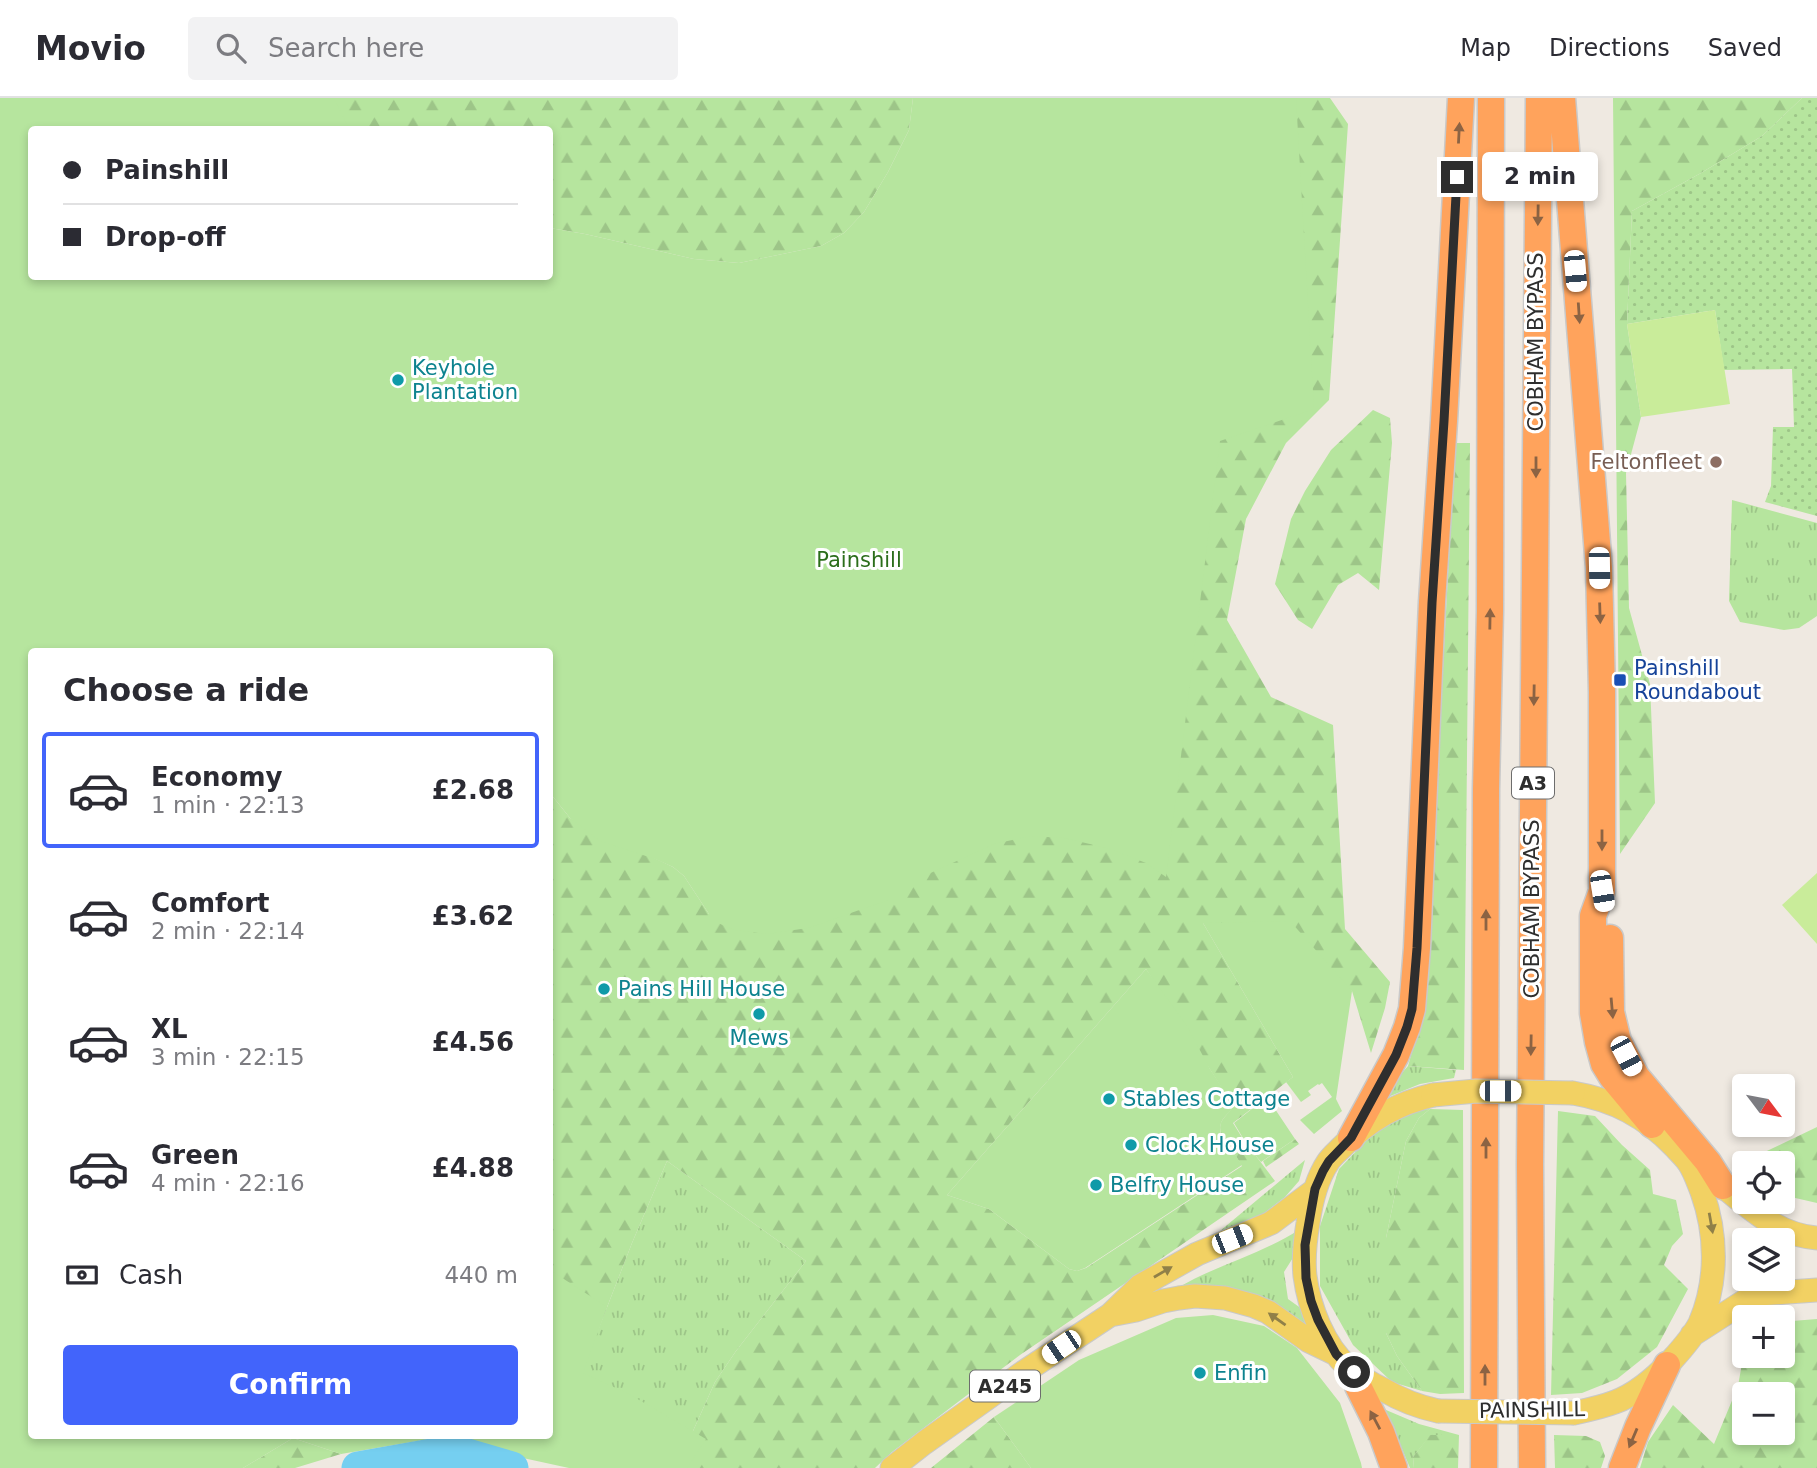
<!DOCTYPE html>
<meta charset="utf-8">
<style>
body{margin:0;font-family:"DejaVu Sans",sans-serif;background:#f2f2f3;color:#2b2b33;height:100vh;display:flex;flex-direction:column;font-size:26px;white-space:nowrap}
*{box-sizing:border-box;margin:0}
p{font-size:23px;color:#7c7c81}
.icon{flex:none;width:38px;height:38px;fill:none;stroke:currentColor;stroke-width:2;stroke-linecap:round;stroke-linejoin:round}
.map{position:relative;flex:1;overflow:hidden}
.side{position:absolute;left:28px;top:550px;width:525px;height:791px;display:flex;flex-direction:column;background:#fff;border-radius:7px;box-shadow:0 4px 10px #0003}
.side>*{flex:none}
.hud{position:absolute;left:28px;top:28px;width:525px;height:154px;border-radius:7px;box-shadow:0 4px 10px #0003;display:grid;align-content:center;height:154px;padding:0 35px;background:#fff}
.needle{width:46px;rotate:122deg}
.buttons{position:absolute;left:1732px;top:976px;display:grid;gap:14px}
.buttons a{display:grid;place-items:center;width:63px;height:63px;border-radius:7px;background:#fff;box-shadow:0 4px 10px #0003;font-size:35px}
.end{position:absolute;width:32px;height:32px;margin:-16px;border:9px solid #2e2e2e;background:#fff;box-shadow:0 0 0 4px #fff}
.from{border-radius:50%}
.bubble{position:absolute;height:49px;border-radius:7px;background:#fff;box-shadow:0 4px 10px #0003;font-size:23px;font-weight:700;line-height:49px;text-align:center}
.car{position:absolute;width:21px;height:42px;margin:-21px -10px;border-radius:9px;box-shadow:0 0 5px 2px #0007;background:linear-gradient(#fff 24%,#345 0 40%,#fff 0 76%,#345 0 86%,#fff 0)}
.hud b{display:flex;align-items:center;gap:24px;height:66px;font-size:26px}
.hud b+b{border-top:2px solid #e1e1e2}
.hud i{width:18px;height:18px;background:#2b2b33}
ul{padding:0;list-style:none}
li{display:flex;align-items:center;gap:21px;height:116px;margin:0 14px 10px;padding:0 21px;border:4px solid transparent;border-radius:7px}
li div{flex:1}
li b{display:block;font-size:26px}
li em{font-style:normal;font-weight:700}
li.current{border-color:#4264fb}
li>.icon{width:63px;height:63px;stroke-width:1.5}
h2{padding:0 35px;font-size:32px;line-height:84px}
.pay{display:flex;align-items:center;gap:18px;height:77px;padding:0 35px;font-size:26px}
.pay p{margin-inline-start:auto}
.action{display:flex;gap:14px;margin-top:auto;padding:14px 35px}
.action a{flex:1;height:80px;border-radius:7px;background:#4264fb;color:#fff;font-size:28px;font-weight:700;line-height:80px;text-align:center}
header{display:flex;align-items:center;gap:42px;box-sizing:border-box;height:98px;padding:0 35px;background:#fff;border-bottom:2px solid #e1e1e2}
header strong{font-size:33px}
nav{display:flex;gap:38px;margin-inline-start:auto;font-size:24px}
.search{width:490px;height:63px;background:#f2f2f3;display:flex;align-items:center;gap:18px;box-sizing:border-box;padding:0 24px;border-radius:7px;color:#7c7c81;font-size:26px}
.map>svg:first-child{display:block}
.grass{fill:url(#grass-tufts)}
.forest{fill:url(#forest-firs);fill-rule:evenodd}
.park{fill:url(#park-dots)}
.garden{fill:#b6e59e}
.pitch{fill:#c9ec9a}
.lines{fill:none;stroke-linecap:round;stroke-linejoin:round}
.river{stroke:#75cff0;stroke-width:33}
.major-casing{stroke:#c9c9c9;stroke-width:25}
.highway-casing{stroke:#c9c9c9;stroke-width:29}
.major{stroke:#f2d163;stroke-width:23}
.highway{stroke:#ffa35c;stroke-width:26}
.major-bridge-casing{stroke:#c9c9c9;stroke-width:25;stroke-linecap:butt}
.major-bridge{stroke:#f2d163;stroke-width:23}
.oneway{fill:#8c6343}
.oneway2{fill:#908048}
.route{stroke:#2e2e2e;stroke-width:9}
.culture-dot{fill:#0f9aa8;stroke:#fff;stroke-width:2.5}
.education-dot{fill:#8d6e63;stroke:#fff;stroke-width:2.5}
.transit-dot{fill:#1a4fb4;stroke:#fff;stroke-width:2.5}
.labels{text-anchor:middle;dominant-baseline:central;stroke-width:6;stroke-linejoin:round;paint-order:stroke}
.shield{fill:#fff;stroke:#6d6d6d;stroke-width:2}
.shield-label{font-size:19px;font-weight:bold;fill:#2e2e2e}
.street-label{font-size:21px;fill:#2e2e2e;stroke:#fff}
.culture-label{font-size:21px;fill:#0d838f;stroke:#fff;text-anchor:start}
.education-label{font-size:21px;fill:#785e54;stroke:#fff;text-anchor:end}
.park-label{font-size:21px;fill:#2c6e1b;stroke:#fff}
.transit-label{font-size:21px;fill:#164399;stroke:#fff;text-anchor:start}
</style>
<header>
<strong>Movio</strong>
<div class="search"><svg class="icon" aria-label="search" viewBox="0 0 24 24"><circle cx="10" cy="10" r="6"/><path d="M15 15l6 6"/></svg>Search here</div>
<nav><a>Map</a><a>Directions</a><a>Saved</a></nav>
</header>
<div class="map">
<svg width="1817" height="1370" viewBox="0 0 1817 1370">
<defs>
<pattern id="grass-tufts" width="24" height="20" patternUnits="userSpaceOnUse" patternTransform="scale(1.75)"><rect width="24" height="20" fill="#b6e59e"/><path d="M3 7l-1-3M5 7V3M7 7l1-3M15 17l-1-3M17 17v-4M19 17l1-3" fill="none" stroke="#9dc588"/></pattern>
<pattern id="forest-firs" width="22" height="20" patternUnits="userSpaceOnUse" patternTransform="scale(1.75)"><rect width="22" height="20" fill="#b6e59e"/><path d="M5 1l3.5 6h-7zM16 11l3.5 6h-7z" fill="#9dc588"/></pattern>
<pattern id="park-dots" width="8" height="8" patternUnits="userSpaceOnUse" patternTransform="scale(1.75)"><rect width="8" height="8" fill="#b6e59e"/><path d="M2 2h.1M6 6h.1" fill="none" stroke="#9dc588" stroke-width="1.8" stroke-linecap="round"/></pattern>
</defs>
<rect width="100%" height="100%" fill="#efe9e1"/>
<path class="grass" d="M1732 402 1817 425V518L1799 530 1784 532 1740 524 1729 503Z
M1408 968 1456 972 1454 980 1420 986 1383 1001 1396 982Z
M1430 1011 1419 1020 1406 1043 1386 1140V1235L1397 1258 1422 1293 1392 1284 1353 1247 1320 1188V1128L1339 1071 1372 1037 1406 1013Z
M1305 1062 1299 1083 1285 1099 1263 1116 1220 1133Z
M667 1063 806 1163 736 1253 715 1284 680 1362 523 1360 456 1337H550L597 1235 632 1145Z
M1300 1131 1296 1155 1284 1174 1288 1201 1302 1211 1308 1230 1176 1191C1215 1167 1261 1157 1300 1131Z
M1379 1309 1419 1326 1459 1337 1430 1338 1413 1359 1414 1370H1410L1398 1341Z"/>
<path class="forest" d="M326 0H913L909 32 888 74 864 114 844 135 821 148 739 165 694 161 585 136 550 130V32H293Z
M1160 0H1330L1348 26 1329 302 1286 345 1246 421 1227 522 1271 599 1333 627 1345 831 1390 884 1385 910 1371 955 1352 893 1203 825 1293 979 1233 1025 1253 1057 1256 1058 1275 1083 1020 1257 892 1354 875 1370H569L680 1362 715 1284 736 1253 806 1163 667 1063 632 1145 597 1235 550 1198V695L570 720 673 769 684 778 709 816ZM1146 871 1234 1009C1227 1017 1217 1023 1221 1035L1242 1068 1086 1170 1077 1173 1069 1171 989 1111 947 1097Z
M1613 0H1802L1762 38 1701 75 1632 113 1627 226 1641 319 1626 375 1629 510 1650 586 1655 705 1620 756Z
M1373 312 1390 320 1392 345 1379 492 1358 475 1338 487 1312 531 1298 522 1275 486 1291 421 1305 393 1331 352Z
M1455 345H1470L1464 972 1408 968 1425 908Z
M1430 1011 1463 1012 1464 1295 1440 1296 1422 1293 1397 1258 1386 1235V1140L1406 1043 1419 1020Z
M1558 1013 1595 1018 1622 1047 1650 1072 1653 1096 1676 1102 1683 1136 1672 1148 1664 1167 1688 1191 1657 1249 1617 1281 1582 1295 1551 1297Z
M1817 1029V1105L1791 1099 1783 1092V1066H1755L1750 1061Z
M1295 1041 1299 1046 1266 1069 1263 1063Z
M1817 1221V1370H1640L1648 1344 1673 1307 1714 1346 1738 1288 1745 1248V1258H1783V1226L1792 1223ZM1745 1297H1783V1335H1745Z
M994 1319 1031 1370H931Z
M1430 1337H1459L1458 1370H1414L1413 1359Z
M1554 1337 1586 1338 1600 1344 1605 1358 1601 1370H1555Z
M293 1340 341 1356 295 1370H243Z"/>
<path class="park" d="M1802 0H1817V418L1765 404 1771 388 1773 329H1794L1792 271 1724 272 1715 212 1627 226 1632 113 1701 75 1762 38Z"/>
<path class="garden" d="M0 0H334L349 31 32 32V178H550V130L585 136 694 161 739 165 821 148 844 135 864 114 888 74 909 32 913 0H1296L1314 311 1220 343 1166 779 1146 765 1107 750 1064 740 1030 738 994 746 924 778 888 802 808 830 767 836 734 832 718 825 709 816 684 778 673 769 655 761 600 743 570 720 550 695V553H32V1337H453L341 1356 293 1340 243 1370H0Z
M1290 823 1352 893 1336 1001 1342 1013 1314 1036 1300 1022 1332 999 1322 985 1319 987 1318 986 1308 993 1311 997 1301 1004 1286 984 1293 979 1203 825Z
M1146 871 1187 928 1210 971 1235 1009C1226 1017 1217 1024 1221 1036L1242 1067 1085 1170 1077 1173 1069 1171 989 1111 947 1097Z
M1267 999 1295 1041 1261 1064 1256 1058 1253 1057 1234 1025Z
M550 1172 607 1209 583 1275 629 1296 706 1341 687 1370H569L523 1360 456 1337H550Z
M1213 1217 1264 1228 1297 1250 1340 1305 1361 1365 1362 1370H1031L994 1319 1079 1262 1176 1220Z"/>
<path class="pitch" d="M1715 212 1730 306 1641 319 1627 226Z
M1817 775V846L1782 807Z"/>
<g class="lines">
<path class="river" d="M358 1370 454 1353 512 1370"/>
<defs>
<path id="major" d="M1573 995C1614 1002 1645 1018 1675 1049 1679 1054 1685 1059 1689 1065 1695 1074 1698 1084 1702 1094 1717 1136 1718 1183 1700 1225 1693 1239 1681 1252 1671 1263 1655 1280 1637 1296 1615 1304 1602 1309 1588 1312 1574 1315
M1433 997C1398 1005 1367 1023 1342 1049 1337 1054 1331 1059 1328 1064 1316 1082 1311 1104 1308 1125 1305 1143 1303 1160 1305 1178 1309 1209 1324 1248 1348 1269 1358 1278 1371 1286 1384 1292 1401 1302 1419 1309 1438 1313
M1710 1078C1743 1103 1773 1137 1817 1140
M1110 1217 1136 1212 1163 1203 1179 1200 1195 1198 1225 1200 1254 1208 1268 1214 1309 1243 1336 1256
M1692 1237 1745 1203 1759 1196 1817 1192
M892 1370 924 1345 1024 1274 1110 1217 1140 1188 1197 1156 1271 1125 1315 1092"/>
<path id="highway" d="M1562 0 1599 470 1602 594V793L1593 818V915L1598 944 1604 966 1612 979 1652 1027
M1610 840 1611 914 1618 943 1636 978 1708 1064 1723 1088
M1351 1040 1396 957 1407 929 1412 911 1417 850 1432 504 1444 323 1461 0
M1354 1274 1358 1288 1381 1334 1394 1370
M1484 1370 1486 691 1490 513 1491 0
M1532 1370 1530 1066 1539 0
M1622 1370 1638 1329 1667 1267"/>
</defs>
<use href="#major" class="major-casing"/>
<use href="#highway" class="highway-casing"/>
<use href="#major" class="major"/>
<use href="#highway" class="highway"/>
<defs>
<path id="major-bridge" d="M1433 997 1476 993 1573 995
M1438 1313 1574 1315"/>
</defs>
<use href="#major-bridge" class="major-bridge-casing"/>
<use href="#major-bridge" class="major-bridge"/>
</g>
<defs><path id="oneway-solid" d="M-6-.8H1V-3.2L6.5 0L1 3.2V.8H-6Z" transform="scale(1.75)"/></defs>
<g class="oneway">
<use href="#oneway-solid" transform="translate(1459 35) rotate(-87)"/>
<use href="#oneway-solid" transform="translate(1538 117) rotate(91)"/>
<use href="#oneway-solid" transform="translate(1579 215) rotate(86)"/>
<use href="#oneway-solid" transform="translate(1536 369) rotate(90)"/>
<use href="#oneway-solid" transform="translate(1600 515) rotate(88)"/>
<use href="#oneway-solid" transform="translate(1490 521) rotate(-89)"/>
<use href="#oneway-solid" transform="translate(1534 597) rotate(91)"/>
<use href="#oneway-solid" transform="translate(1602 742) rotate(90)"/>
<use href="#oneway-solid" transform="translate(1486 822) rotate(-90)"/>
<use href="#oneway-solid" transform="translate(1612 910) rotate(85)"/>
<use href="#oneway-solid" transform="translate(1531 947) rotate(91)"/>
<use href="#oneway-solid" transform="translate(1486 1050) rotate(-90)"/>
<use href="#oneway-solid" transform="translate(1485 1277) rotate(-90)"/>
<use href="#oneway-solid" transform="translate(1375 1322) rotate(-118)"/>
<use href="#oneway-solid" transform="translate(1633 1340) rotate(113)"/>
</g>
<g class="oneway2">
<use href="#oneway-solid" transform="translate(1711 1125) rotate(80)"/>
<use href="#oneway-solid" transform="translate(1163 1174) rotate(-30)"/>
<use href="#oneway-solid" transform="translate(1277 1221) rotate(-145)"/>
</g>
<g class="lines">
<path class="route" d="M1354 1274 1336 1256 1318 1222 1311 1203 1306 1180 1305 1147 1315 1091 1323 1073 1329 1063 1351 1040 1396 957 1407 929 1412 911 1417 850 1432 505 1444 323 1457 79"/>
</g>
<g class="culture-dot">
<circle cx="398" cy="282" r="7"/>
<circle cx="604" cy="891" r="7"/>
<circle cx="759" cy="916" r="7"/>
<circle cx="1109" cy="1001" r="7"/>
<circle cx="1131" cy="1047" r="7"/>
<circle cx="1096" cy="1087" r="7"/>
<circle cx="1200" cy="1275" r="7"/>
</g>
<circle class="education-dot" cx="1716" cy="364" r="7"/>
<rect class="transit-dot" x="1613" y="575" width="14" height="14" rx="3.5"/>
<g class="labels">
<g class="shield">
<rect x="1512" y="669.5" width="42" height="31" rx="5"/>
<rect x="970" y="1272.5" width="70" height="31" rx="5"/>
</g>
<g class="shield-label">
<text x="1533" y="685">A3</text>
<text x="1005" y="1288">A245</text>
</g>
<g class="street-label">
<text transform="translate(1536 244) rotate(-90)">COBHAM BYPASS</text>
<text transform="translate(1532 811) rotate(-90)">COBHAM BYPASS</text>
<text transform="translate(1532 1312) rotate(-1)">PAINSHILL</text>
</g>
<g class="culture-label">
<text x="412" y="270">Keyhole<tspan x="412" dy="24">Plantation</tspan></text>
<text x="618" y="891">Pains Hill House</text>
<text x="759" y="940" text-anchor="middle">Mews</text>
<text x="1123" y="1001">Stables Cottage</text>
<text x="1145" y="1047">Clock House</text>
<text x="1110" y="1087">Belfry House</text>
<text x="1214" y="1275">Enfin</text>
</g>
<g class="education-label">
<text x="1702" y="364">Feltonfleet</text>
</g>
<g class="park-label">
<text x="859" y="462">Painshill</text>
</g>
<g class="transit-label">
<text x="1634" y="570">Painshill<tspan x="1634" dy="24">Roundabout</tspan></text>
</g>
</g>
</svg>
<div class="buttons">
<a><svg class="needle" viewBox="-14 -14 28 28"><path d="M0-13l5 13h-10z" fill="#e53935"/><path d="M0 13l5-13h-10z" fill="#7c7c81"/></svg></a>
<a><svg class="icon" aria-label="locate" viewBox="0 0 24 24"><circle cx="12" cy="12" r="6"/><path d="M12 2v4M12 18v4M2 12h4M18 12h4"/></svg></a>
<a><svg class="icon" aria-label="layers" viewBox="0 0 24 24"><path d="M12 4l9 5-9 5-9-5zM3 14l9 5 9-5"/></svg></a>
<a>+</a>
<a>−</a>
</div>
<i class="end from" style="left:1354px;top:1274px"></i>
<i class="end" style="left:1457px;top:79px"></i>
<div class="bubble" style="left:1482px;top:54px;width:116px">2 min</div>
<i class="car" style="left:1575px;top:173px;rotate:175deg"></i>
<i class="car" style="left:1599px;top:470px;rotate:179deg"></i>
<i class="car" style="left:1602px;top:793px;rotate:171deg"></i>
<i class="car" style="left:1626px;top:958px;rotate:152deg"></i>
<i class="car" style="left:1500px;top:993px;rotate:90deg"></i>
<i class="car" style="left:1232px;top:1141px;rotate:68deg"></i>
<i class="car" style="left:1061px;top:1249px;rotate:236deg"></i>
<div class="hud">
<b><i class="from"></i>Painshill</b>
<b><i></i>Drop-off</b>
</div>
<section class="side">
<h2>Choose a ride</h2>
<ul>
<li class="current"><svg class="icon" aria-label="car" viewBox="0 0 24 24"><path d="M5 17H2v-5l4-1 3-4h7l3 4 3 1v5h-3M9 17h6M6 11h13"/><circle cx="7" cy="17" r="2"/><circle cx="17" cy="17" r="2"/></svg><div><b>Economy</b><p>1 min · 22:13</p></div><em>£2.68</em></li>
<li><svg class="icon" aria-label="car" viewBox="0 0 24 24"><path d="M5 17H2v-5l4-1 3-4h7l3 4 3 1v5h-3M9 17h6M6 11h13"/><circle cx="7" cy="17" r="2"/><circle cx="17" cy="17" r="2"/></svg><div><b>Comfort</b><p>2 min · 22:14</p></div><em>£3.62</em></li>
<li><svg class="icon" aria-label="car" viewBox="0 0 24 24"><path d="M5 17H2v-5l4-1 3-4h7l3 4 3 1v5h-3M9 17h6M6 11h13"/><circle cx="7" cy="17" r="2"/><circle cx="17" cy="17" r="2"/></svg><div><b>XL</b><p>3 min · 22:15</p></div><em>£4.56</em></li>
<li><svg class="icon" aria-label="car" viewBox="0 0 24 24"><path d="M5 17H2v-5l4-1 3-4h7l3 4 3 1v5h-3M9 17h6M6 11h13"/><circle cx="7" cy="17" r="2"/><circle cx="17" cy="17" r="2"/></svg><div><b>Green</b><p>4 min · 22:16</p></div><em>£4.88</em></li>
</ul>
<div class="pay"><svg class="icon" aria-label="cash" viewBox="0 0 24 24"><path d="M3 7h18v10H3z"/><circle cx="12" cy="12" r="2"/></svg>Cash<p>440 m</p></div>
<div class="action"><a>Confirm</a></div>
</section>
</div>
